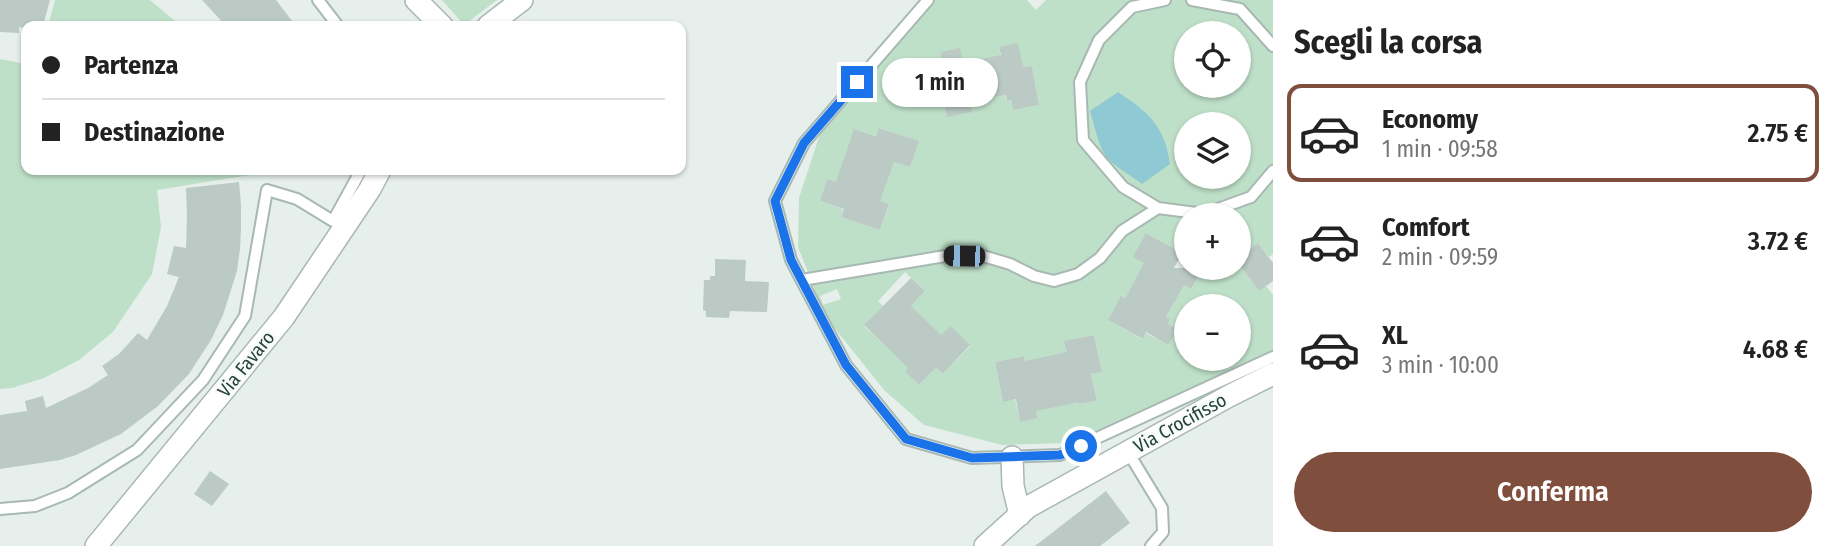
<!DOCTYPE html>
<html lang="it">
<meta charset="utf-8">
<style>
body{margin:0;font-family:"Fira Sans Condensed",sans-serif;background:#f2f2f2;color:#222;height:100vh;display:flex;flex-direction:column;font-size:26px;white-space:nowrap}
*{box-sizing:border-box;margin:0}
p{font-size:23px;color:#767676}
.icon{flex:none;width:38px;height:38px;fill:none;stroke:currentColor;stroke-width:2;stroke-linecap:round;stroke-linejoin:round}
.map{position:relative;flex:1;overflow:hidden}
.drawer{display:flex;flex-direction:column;background:#fff;width:560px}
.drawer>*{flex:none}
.top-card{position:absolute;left:21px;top:21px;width:665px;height:154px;border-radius:14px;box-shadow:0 2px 5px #0004;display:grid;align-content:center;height:154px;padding:0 21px;background:#fff}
.fabs{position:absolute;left:1174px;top:21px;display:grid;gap:14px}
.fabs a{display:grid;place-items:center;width:77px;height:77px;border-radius:50%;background:#fff;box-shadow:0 2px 5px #0004;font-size:35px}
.end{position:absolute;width:32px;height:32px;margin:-16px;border:9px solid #1a73e8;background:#fff;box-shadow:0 0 0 4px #fff}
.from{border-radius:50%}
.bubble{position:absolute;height:49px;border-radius:24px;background:#fff;box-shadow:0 2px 5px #0004;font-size:23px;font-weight:600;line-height:49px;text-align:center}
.car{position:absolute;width:21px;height:42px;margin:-21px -10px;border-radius:9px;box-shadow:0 0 5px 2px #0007;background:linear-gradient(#222 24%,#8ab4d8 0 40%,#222 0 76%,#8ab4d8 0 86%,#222 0)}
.top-card b{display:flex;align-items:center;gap:24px;height:66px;font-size:26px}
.top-card b+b{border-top:2px solid #e0e0e0}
.top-card i{width:18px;height:18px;background:#222}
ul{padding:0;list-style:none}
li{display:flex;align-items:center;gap:21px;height:98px;margin:0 14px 10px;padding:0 7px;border:4px solid transparent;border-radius:14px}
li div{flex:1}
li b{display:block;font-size:26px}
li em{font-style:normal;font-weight:600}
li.selected{border-color:#804e3d}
li>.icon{width:63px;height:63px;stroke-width:1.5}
h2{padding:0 21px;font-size:32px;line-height:84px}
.action{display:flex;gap:14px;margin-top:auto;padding:14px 21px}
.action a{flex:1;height:80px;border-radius:42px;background:#804e3d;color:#fff;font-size:28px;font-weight:600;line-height:80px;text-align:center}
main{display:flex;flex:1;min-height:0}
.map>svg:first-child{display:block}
.green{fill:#bfe0c8;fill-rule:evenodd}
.water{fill:#8ec9d4}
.building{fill:#bbcac4}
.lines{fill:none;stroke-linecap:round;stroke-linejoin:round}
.lane-casing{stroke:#a8b8b2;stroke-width:14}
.street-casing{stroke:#a8b8b2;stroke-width:24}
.lane{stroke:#fff;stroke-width:10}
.street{stroke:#fff;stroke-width:21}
.route{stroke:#1a73e8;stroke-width:9}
.labels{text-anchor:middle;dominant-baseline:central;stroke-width:5;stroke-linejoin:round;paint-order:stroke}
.street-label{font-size:19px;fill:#24423a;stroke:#f7fbf9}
</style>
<main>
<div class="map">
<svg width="1273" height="546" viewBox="0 0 1273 546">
<rect width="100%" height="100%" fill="#e6efeb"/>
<path class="green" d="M55 0H150L181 26H48Z
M442 0H497L464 25Z
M934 0H1027L1036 10 1046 0H1273V254L1269 257 1258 243 1239 258V215H1186V265L1178 260 1182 253 1146 233 1144 263 1131 302 1121 297 1108 320 1142 339 1146 333 1168 345 1177 329 1168 324 1170 319 1166 317 1174 303 1167 298 1180 283 1191 289 1200 273 1192 268H1239V264L1259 291 1266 286 1273 295V350L1108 429 1065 443 1002 445 924 425 884 390 825 316 798 247 799 198 821 131ZM1186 33H1239V86H1186ZM999 47 1023 67 1032 66 1039 105 1013 110 1011 100 1007 101 1005 95 970 101 945 77 940 52 963 63 982 59 1002 63ZM1186 124H1239V177H1186ZM880 128 918 141 910 167 894 162 870 198 889 205 880 230 841 217 843 209 820 201 827 180 839 183 876 137ZM905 272 925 291 911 306 927 322 939 338 951 326 970 346 943 374 936 368 919 385 905 372 912 364 893 353 864 326 883 306 878 301ZM837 289 841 299 823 305 820 296ZM1186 306H1239V359H1186ZM1094 335 1102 372 1091 374 1097 401 1079 404 1077 394 1034 402 1038 418 1020 421 1015 399 1003 402 995 362 1024 356 1027 366 1067 352 1065 341Z
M0 59 26 64V170H249L250 175 157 190 161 227 152 274 113 332 79 360 44 378 12 388 0 389Z"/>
<path class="water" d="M1118 92C1148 112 1165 126 1170 164L1142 184C1132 176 1119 169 1109 160 1098 148 1095 126 1090 111Z"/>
<path class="building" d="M0 0H50L43 26H26V28L19 27V33L0 32Z
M202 0H276L296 26H226Z
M1018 43 1023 67 1032 66 1039 105 1013 110 1011 100 1007 101 1006 95 970 101 972 112 947 117 939 78 945 77 940 52 960 48 963 63 1001 55 999 47Z
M879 128 919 141 910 167 894 162 880 201 889 204 880 230 841 217 844 209 820 201 827 179 836 182 854 129 876 137Z
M239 182 241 205V229L240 249 237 271 223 315 211 340 189 374 158 406 121 434 76 455 60 460 0 469V415L27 411 25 401 43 396 46 408 88 388 108 375 102 366 119 354 138 333 147 340 167 306 179 277 167 274 174 246 186 248 187 215 186 188Z
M1146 233 1182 253 1174 268H1203L1191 289 1184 285 1166 317 1170 319 1168 324 1178 329 1168 345 1146 332 1143 339 1108 320 1121 296 1125 299 1144 263 1133 257Z
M1258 243 1273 263V281L1259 291 1239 264V258Z
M715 259 746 260 745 281 769 282 767 312 730 311 729 318 706 317V311L703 310 704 280H710V276H715Z
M911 278 925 291 911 306 941 335 951 326 970 345 943 374 936 368 919 385 905 372 908 368 864 325Z
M1094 335 1102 372 1091 374 1097 401 1079 404V402L1036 411 1038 418 1020 422 1016 399 1003 402 995 362 1024 356 1025 361 1067 352 1064 341Z
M210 471 229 484 212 506 194 494Z
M1106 491 1130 523 1100 546H1035Z"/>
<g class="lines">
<defs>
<path id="lane" d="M318 0 338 26
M928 0 804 143 775 201 791 260 846 365 906 439 972 458 1060 455 1273 357
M1165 0 1132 7 1099 40 1080 82 1083 140 1123 187 1158 208 1204 214 1251 197 1273 171
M1192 0 1240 9 1273 46
M802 280 945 256H983L1010 264 1034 276 1054 281 1078 274 1100 258 1122 231 1158 208
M1128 452 1162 508 1163 532 1151 546
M0 509 35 506 68 493 137 450 203 380 245 316 267 190 297 199 333 221 361 170"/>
<path id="street" d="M416 0 442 26
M488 26 522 0
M1012 457 1013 486 1020 515
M96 546 284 317 370 189 380 170
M985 546 1028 507 1229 396 1273 374"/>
</defs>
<use href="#lane" class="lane-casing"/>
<use href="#street" class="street-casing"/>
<use href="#lane" class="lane"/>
<use href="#street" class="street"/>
</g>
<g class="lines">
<path class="route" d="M857 82 804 143 775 201 791 260 846 365 906 439 972 458 1060 455 1081 446"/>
</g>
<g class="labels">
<g class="street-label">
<text transform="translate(246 364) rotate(-51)">Via Favaro</text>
<text transform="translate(1180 423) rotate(-29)">Via Crocifisso</text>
</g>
</g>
</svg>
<div class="fabs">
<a><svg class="icon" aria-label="locate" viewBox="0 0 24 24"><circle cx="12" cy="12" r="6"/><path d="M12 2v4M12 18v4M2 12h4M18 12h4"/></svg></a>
<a><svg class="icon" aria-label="layers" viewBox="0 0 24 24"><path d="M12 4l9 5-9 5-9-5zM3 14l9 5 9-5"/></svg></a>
<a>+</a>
<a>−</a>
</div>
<i class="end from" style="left:1081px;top:446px"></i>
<i class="end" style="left:857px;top:82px"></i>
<div class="bubble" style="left:882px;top:58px;width:116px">1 min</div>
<i class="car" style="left:964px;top:256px;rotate:271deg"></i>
<div class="top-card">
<b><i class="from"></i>Partenza</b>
<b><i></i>Destinazione</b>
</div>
</div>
<section class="drawer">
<h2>Scegli la corsa</h2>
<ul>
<li class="selected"><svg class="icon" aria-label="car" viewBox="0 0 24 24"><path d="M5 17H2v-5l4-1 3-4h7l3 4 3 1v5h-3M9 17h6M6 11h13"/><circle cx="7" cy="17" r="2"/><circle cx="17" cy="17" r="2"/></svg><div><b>Economy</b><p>1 min · 09:58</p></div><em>2.75 €</em></li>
<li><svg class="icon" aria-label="car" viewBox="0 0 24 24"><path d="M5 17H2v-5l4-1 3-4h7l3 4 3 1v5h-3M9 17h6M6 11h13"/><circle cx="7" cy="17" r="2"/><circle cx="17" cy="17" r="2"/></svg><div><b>Comfort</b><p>2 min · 09:59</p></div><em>3.72 €</em></li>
<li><svg class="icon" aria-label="car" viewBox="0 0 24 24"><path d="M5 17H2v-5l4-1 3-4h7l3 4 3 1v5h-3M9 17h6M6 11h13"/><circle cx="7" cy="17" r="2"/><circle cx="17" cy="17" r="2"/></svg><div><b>XL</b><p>3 min · 10:00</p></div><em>4.68 €</em></li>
</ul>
<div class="action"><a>Conferma</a></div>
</section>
</main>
